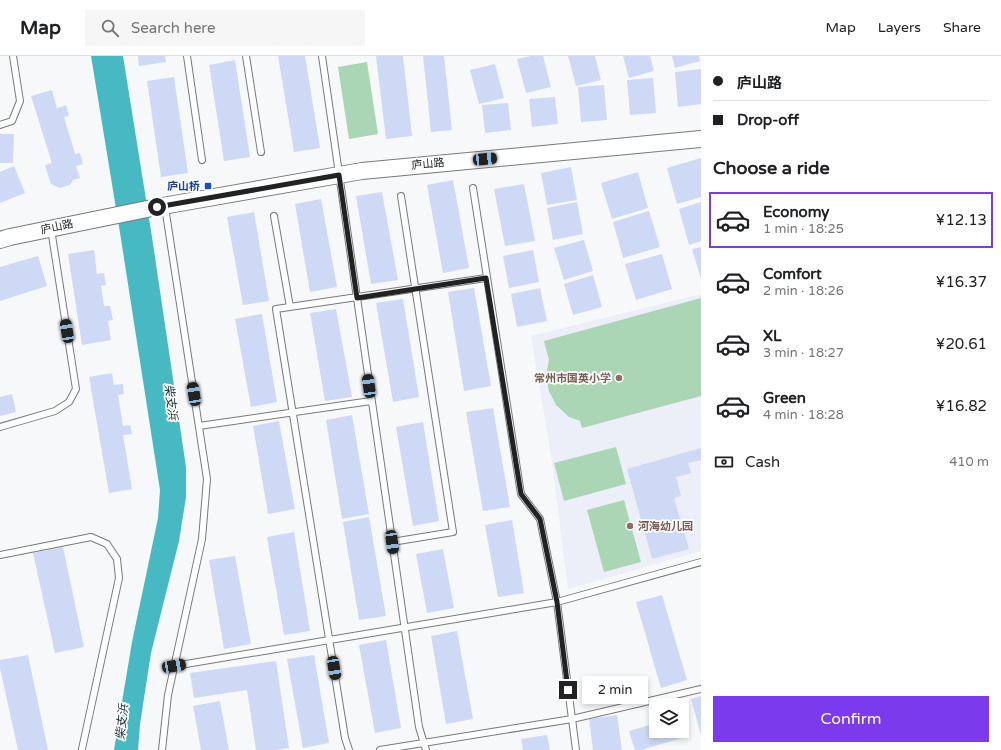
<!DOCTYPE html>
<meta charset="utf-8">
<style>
body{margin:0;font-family:"Varela Round","Noto Sans SC",sans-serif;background:#f6f6f6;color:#202124;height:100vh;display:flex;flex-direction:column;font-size:15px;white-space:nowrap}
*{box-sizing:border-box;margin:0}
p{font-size:13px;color:#757577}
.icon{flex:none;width:22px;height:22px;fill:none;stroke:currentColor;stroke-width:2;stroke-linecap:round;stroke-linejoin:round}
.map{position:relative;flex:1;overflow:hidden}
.drawer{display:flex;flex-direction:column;background:#fff;width:300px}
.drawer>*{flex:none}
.top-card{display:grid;align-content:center;height:88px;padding:0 12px;background:#fff}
.controls{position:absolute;left:649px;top:642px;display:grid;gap:8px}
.controls a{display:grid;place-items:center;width:40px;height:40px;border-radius:0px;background:#fff;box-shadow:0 2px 6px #0003;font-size:20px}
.end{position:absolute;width:18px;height:18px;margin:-9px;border:5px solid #222;background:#fff;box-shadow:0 0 0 2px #fff}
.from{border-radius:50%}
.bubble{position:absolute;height:28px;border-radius:0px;background:#fff;box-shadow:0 2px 6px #0003;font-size:13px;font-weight:600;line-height:28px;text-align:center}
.car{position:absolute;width:12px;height:24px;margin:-12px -6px;border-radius:5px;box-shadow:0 0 3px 1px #0007;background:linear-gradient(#222 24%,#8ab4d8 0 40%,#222 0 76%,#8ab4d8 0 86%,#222 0)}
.top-card b{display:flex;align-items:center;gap:14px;height:38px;font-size:15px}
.top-card b+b{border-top:1px solid #e0e0e0}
.top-card i{width:10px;height:10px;background:#202124}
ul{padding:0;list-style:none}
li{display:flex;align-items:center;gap:12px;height:56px;margin:0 8px 6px;padding:0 4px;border:2px solid transparent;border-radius:0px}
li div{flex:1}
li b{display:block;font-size:15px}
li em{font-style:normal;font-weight:600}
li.selected{border-color:#7c3aed}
li>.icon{width:36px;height:36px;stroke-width:1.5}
h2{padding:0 12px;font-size:18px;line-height:48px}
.pay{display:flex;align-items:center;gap:10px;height:44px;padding:0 12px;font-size:15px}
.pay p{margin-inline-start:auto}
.button{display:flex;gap:8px;margin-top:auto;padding:8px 12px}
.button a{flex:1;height:46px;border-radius:0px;background:#7c3aed;color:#fff;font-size:16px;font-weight:600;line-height:46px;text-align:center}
header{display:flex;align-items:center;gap:24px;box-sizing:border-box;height:56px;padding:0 20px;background:#fff;border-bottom:1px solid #e0e0e0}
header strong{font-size:19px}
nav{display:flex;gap:22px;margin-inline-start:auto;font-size:14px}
.search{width:280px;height:36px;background:#f6f6f6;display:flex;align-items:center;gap:10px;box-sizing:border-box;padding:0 14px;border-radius:0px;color:#757577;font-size:15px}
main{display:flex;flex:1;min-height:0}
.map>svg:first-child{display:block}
.built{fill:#eceff8}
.green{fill:#abd6b5}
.water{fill:#47b9c2}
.building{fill:#ced9f5}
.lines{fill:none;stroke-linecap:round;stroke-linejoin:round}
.service-casing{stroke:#78797a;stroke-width:8}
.tertiary-casing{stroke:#78797a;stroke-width:18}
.service{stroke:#fff;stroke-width:6}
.tertiary{stroke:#fff;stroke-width:16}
.route{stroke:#222;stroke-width:5}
.transit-dot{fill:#1a4fb4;stroke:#fff;stroke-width:1.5}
.education-dot{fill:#8d6e63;stroke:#fff;stroke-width:1.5}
.labels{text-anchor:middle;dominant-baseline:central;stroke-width:3.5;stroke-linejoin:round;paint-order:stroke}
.street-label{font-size:11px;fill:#222;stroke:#fff}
.transit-label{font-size:11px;font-weight:bold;fill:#164399;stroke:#fff;text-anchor:end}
.education-label{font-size:11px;font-weight:bold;fill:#785e54;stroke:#fff;text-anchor:end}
.water-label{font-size:12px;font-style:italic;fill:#1a2e30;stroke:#fff}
</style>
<header>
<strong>Map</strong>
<div class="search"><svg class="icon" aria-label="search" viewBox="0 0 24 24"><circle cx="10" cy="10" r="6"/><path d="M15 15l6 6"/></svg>Search here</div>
<nav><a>Map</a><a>Layers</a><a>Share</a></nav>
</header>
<main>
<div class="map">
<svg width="701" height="694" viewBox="0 0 701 694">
<rect width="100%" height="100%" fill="#f7f8f9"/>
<path class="built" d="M701 238V495L568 533 551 399 531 280Z"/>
<path class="green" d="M367 6 378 78 349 83 338 11Z
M701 242V340L582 372 580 365 569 361 556 349 549 335 546 320 549 304 544 285Z
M616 391 626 428 564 445 554 407Z
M624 444 641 506 604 516 587 454Z"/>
<path class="water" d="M91 0H123L152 181 186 411V441L179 485 151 597 140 668 138 694H114L132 586 158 462 160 434 121 183Z"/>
<path class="building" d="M138 0H165L166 6 139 10Z
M278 0H305L320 92 294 96Z
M376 0H403L412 80 386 83Z
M423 0H444L452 74 431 76Z
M531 0H543L551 31 526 37 517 3Z
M568 0H595L601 24 576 30Z
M623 0H650L654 15 629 22Z
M672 0H699L700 5 675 12Z
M235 4 250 101 224 105 209 9Z
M495 8 504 42 479 48 470 14Z
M701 13V48L678 51 675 16Z
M174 21 188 117 161 121 147 25Z
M653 22 656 57 630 59 627 24Z
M604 29 607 64 581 66 578 31Z
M52 34 57 52 66 49 69 60 64 61 75 98 80 97 83 108 76 110 80 122 73 124 70 129 60 132 51 128 45 109 52 107 31 40Z
M555 41 558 68 532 71 529 43Z
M508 47 511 74 485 77 482 49Z
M0 78H14L13 107H0Z
M701 102V141L677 148 667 112Z
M14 110 25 137 0 147V116Z
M571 111 577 144 547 149 541 117Z
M638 116 648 152 612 163 601 127Z
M453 124 469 212 443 217 427 129Z
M524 128 535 185 505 190 494 133Z
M382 136 398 224 371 228 356 140Z
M321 143 337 231 310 236 295 148Z
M577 146 583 178 553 184 547 152Z
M701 146V185L689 189 679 153Z
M649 155 660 191 623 202 613 166Z
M254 156 269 245 243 249 227 161Z
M584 184 593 215 564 224 554 192Z
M701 191V223L692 193Z
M94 194 97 218 104 217 106 229 101 230 104 250H110L113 264 108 265 111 284 82 289 68 198Z
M533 194 539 226 509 232 503 200Z
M662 198 672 233 636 244 625 208Z
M38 200 47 230 0 245V211Z
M593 219 602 251 573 259 564 228Z
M474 232 491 330 464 335 448 236Z
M540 232 547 265 517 271 511 238Z
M403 243 419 341 393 346 376 247Z
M336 253 352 341 325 345 310 257Z
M262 258 277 346 251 351 235 263Z
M112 317 114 329 123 328 124 338 118 339 123 370 130 369 132 378 123 379 132 433 109 437 89 321Z
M12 338 16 356 0 360V341Z
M493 352 510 451 483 455 466 356Z
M352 359 369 458 342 463 326 364Z
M279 365 295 453 268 458 253 370Z
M423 366 439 465 413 470 396 371Z
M701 392V404L688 407 691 417 676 421 681 440 674 442 689 493 652 503 627 413Z
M369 461 386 560 359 564 343 466Z
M512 464 524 537 498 541 485 469Z
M294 476 310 575 284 579 267 481Z
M63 491 84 591 55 597 33 497Z
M443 493 454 552 427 557 416 498Z
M235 500 251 588 224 593 209 504Z
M662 539 687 624 661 632 636 546Z
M457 575 473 663 446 668 431 580Z
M386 584 401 672 375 677 359 589Z
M28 599 48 694H18L0 612V604Z
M314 599 329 687 303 692 287 603Z
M276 605 289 692 275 694H256L247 634 194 642 190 617Z
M701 640V679L691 643Z
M220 645 229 694H201L193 650Z
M617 659 622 694H593L589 663Z
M656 667V675H682V671L685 681 641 694H635L629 675Z
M547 679 550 694H523L521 683Z"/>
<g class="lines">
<defs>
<path id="service" d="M187 0 202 104
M246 0 261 96
M322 0 419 671 426 694
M0 69 12 65 20 45 13 0
M473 132 521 438 540 463 557 546 576 694
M274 160 290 251
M199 370 371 345
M0 371 55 355 69 346 76 333 51 173
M392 486 453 476 401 140
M0 499 91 481 107 488 117 503 119 522 82 693
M174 610 557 546 701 506
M162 694 168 639 202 483 207 423 165 151
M349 694 345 682 276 253 486 222
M380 694 572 663 701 633"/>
<path id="tertiary" d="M0 184 10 181 157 151 362 115 701 83"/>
</defs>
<use href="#service" class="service-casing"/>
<use href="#tertiary" class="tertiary-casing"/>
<use href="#service" class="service"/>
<use href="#tertiary" class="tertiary"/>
</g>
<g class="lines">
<path class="route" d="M157 151 339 119 357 242 486 222 521 438 540 463 557 546 568 634"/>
</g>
<rect class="transit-dot" x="204" y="126" width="8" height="8" rx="2"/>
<g class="education-dot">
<circle cx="619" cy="322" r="4"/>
<circle cx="630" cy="470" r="4"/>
</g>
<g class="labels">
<g class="street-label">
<text transform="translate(428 108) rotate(-5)">庐山路</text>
<text transform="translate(57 171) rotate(-12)">庐山路</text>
</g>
<g class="transit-label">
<text x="200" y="130">庐山桥</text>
</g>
<g class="education-label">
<text x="611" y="322">常州市国英小学</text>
<text x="638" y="470" text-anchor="start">河海幼儿园</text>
</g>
<g class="water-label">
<text transform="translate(171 346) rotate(83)">柴支浜</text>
<text transform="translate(122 666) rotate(-84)">柴支浜</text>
</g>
</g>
</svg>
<div class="controls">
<a><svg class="icon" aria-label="layers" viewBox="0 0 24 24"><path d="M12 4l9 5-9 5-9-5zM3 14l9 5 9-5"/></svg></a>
</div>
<i class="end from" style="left:157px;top:151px"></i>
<i class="end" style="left:568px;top:634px"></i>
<div class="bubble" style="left:582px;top:620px;width:66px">2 min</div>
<i class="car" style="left:485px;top:103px;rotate:85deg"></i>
<i class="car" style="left:67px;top:275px;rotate:351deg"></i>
<i class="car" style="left:369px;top:330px;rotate:352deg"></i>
<i class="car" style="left:194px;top:338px;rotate:351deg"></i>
<i class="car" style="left:392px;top:486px;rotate:172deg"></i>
<i class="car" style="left:174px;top:610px;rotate:80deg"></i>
<i class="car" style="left:334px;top:612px;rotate:171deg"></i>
</div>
<section class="drawer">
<div class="top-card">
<b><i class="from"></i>庐山路</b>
<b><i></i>Drop-off</b>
</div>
<h2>Choose a ride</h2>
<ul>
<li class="selected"><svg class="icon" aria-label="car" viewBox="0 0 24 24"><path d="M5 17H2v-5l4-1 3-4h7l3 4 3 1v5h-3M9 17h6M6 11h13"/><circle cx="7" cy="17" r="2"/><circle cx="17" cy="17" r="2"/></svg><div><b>Economy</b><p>1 min · 18:25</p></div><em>¥12.13</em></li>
<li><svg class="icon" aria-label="car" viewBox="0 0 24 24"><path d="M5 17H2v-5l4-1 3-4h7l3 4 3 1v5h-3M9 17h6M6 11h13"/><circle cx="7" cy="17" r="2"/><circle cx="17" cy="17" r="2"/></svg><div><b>Comfort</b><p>2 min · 18:26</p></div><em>¥16.37</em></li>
<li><svg class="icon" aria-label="car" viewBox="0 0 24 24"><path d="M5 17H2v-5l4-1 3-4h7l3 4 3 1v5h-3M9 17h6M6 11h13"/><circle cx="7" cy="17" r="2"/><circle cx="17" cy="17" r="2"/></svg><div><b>XL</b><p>3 min · 18:27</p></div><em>¥20.61</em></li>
<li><svg class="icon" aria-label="car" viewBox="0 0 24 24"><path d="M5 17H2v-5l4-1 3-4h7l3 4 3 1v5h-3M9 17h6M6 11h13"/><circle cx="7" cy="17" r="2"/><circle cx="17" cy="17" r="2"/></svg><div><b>Green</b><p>4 min · 18:28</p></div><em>¥16.82</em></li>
</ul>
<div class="pay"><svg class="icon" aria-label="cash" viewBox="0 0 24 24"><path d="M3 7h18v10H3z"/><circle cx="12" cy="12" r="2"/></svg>Cash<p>410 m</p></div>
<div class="button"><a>Confirm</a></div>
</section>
</main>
